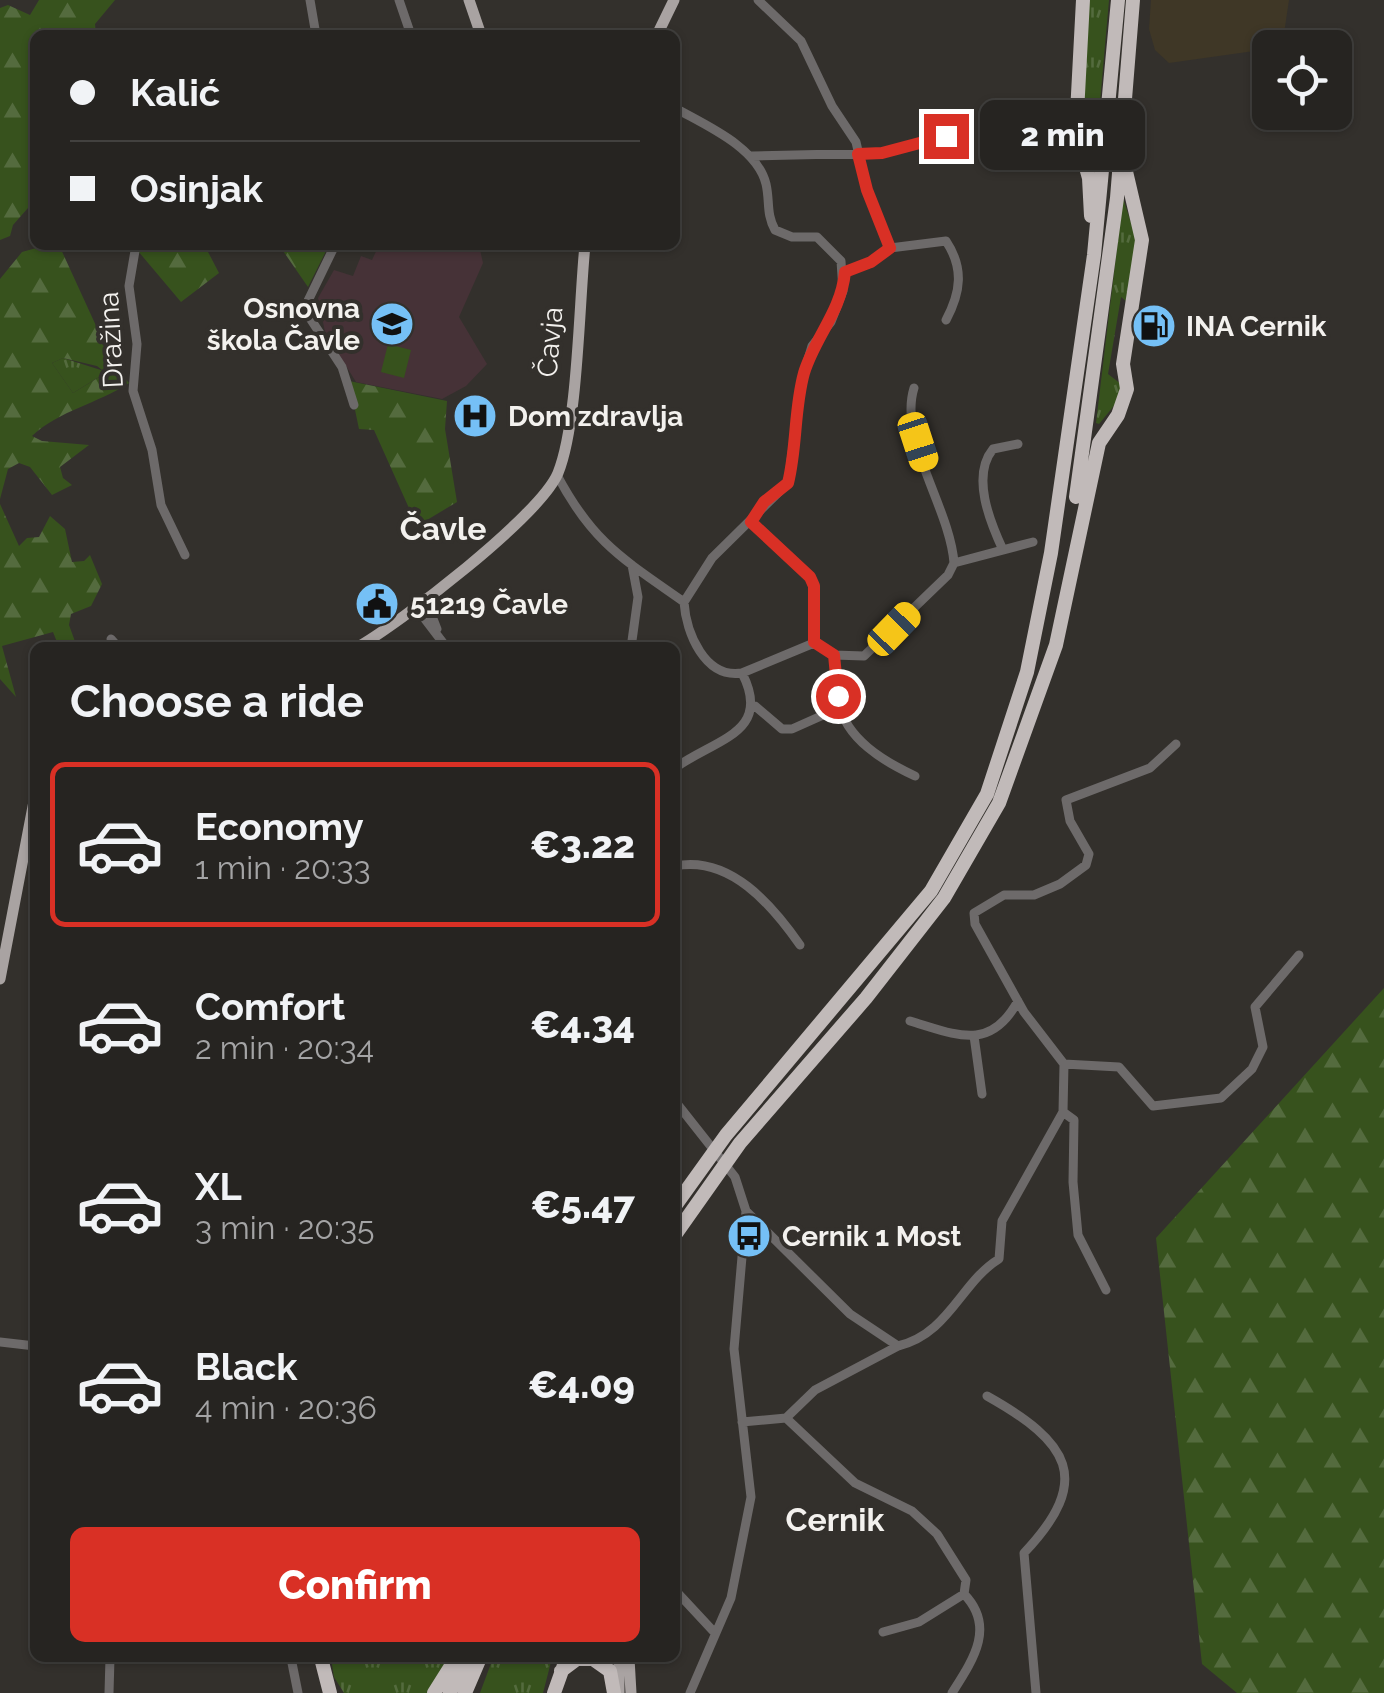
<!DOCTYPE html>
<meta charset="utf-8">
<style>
body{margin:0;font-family:Raleway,sans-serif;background:#2e2c2a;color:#f1f3f6;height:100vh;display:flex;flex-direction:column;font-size:38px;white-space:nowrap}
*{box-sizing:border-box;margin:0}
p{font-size:32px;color:#a4a4a5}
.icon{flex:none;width:55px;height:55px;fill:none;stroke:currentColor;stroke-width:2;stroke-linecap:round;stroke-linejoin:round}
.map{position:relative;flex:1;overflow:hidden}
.sheet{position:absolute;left:30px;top:642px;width:650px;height:1020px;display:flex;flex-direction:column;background:#262421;border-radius:15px;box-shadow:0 2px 8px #0004,0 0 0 2px #42413f}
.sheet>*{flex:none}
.hud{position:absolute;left:30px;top:30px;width:650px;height:220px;border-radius:15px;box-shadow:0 2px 8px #0004,0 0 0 2px #42413f;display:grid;align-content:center;height:220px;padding:0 40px;background:#262421}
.tools{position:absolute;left:1252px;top:30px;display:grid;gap:20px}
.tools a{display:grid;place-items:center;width:100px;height:100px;border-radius:15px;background:#262421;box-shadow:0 2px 8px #0004,0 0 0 2px #42413f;font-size:50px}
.end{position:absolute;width:45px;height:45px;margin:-22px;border:12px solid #d93025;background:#fff;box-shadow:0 0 0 5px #fff}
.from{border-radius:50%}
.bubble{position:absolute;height:70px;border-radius:15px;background:#262421;box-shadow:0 2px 8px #0004,0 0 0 2px #42413f;font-size:32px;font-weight:800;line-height:70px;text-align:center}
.car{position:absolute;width:30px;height:60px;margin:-30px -15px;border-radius:12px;box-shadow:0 0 8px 2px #0007;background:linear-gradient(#f5c518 24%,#345 0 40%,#f5c518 0 76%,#345 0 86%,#f5c518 0)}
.hud b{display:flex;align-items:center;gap:35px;height:95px;font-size:38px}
.hud b+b{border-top:2px solid #42413f}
.hud i{width:25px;height:25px;background:#f1f3f6}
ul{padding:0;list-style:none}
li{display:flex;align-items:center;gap:30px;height:165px;margin:0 20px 15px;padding:0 20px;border:5px solid transparent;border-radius:15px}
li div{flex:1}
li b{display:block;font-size:38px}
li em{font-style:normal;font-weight:800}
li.selected{border-color:#d93025}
li>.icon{width:90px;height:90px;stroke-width:1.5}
h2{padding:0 40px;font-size:45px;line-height:120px}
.action{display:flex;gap:20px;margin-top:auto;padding:20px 40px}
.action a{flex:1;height:115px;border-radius:15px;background:#d93025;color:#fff;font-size:40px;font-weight:800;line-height:115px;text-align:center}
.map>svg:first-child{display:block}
.commercial{fill:#3f3726}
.education{fill:#463237}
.grass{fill:url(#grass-tufts)}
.forest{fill:url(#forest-firs);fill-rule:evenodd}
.pitch{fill:#37521d}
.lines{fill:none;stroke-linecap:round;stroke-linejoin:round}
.minor{stroke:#6d6a6a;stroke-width:9}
.major{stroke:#a9a3a2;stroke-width:11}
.highway{stroke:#c1bab9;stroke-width:14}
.route{stroke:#d93025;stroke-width:12}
.labels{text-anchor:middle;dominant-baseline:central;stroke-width:8;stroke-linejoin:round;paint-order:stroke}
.poi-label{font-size:28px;font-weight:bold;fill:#f3f1ee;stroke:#33302c;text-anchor:start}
.street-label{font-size:28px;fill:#f3f1ee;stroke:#33302c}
.quarter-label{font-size:32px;font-weight:bold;fill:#f3f1ee;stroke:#33302c}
</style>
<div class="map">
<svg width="1384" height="1693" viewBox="0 0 1384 1693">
<defs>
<pattern id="grass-tufts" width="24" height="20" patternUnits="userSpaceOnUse" patternTransform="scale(2.5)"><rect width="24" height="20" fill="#37521d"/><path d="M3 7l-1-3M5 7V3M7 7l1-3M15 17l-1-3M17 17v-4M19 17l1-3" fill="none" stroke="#546b3e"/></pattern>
<pattern id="forest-firs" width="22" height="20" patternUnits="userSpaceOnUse" patternTransform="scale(2.5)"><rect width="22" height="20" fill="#37521d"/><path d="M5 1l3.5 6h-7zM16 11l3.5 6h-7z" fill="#546b3e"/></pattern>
</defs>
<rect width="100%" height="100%" fill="#33302c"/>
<path class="commercial" d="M1151 0H1289L1282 47 1169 63 1155 50 1149 29Z"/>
<path class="education" d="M379 245H479L483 263 459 317 487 364 466 386 442 399 356 382 325 332 318 298 334 270 353 276 361 256 372 260Z"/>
<path class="grass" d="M1088 0H1109L1097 136 1080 128Z
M1123 198 1136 238 1126 301 1121 297 1108 374 1121 384 1122 396 1099 424 1096 423Z
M63 358 107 372 73 393 52 363Z
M331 1658H449L427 1693H344L334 1677Z
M493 1658H552L543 1693H480Z"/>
<path class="forest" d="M39 0H115L95 24 96 35H35V79L31 83 35 200 13 225 10 236 0 240V8L8 5 30 15Z
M47 245H59L114 365 129 383C97 404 60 410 32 436L42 441 89 445 60 467 63 478 72 485 52 495 30 467 19 463 8 469 0 499V279L22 252ZM63 358 97 366 106 373 73 393 52 363Z
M144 245H220L207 250 219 273 181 302 138 251Z
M279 245H329L308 287Z
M349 381 447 401 445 429 457 502 417 526 374 430 359 429Z
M0 504 19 546 27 538 39 537 50 516 65 529 72 562 84 561 90 555 102 584 91 606 71 614 69 625 77 647H59L53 632 2 646 16 697 0 679Z
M1384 988V1693H1237L1202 1664 1156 1238Z"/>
<path class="pitch" d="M388 344 411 350 404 378 381 372Z"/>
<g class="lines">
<path class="minor" d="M310 0 316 35
M399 0 411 35
M758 0 801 41 832 106 856 142 867 190 890 248
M675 108C705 125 757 147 766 184 770 201 766 214 775 230L792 237H817L841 261 843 291 831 322 812 346 802 379 788 483 712 558 684 602
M752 156 881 153 946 136
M136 245 129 286 137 344 133 391 152 450 161 505 185 555
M335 245 304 309 342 367 354 405
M845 272 871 263 890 248 946 241C964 268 961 292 946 320
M914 388C898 439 950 508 954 563
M557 475C593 543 623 559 684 602 686 633 705 679 742 673 773 733 715 739 675 768
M751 522 810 577 814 586V643
M1003 550C990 522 971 476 993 449L1018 444
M954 563 1033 542
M425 598 437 629
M415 606 447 648
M111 639 119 648
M631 648 638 597 632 565
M834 655C837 671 836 687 839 702 845 739 885 762 915 776
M742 673 814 643 834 655 864 656 948 575 954 563
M755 706 782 729H792L839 708
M675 866C730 855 772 905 800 945
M910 1021C957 1035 990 1052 1018 1001
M974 1036 982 1094
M1064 1064 1119 1067 1153 1106 1221 1098 1252 1069 1263 1047 1255 1007 1299 955
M675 1101 735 1177 746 1211 734 1349 751 1497 731 1598 690 1693
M1063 1112 1074 1120 1073 1182 1078 1235 1106 1290
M746 1211 850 1314 898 1346C949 1334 961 1282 999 1259L1002 1221 1063 1112 1064 1064 1024 1012 975 924 974 913 1004 895H1034L1060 884 1086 865 1089 854 1070 821 1066 800 1150 768 1176 744
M0 1342 35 1346
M987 1396C1069 1442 1094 1479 1024 1553L1036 1693
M786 1418 855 1483 912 1511 937 1534 966 1580 964 1594 919 1622 883 1632
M742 1422 786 1418 815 1390 898 1346
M675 1590 715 1633
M291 1658 298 1693
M109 1693 110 1658
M952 1693C973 1660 996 1627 964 1594"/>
<path class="major" d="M469 0 481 35
M657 35 674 0
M356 648C399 624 540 516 558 473 578 424 579 303 585 245
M0 979 35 796
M619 1658V1693
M629 1658 631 1693"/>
<path class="highway" d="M1083 0 1076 132 1089 178 1091 216
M1076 497 1117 198 1133 0
M675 1206 726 1135 931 891 987 794 1027 672 1051 553 1094 255 1118 0
M675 1235 740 1143 866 998 944 898 999 803 1056 645 1099 443 1118 415 1127 389 1123 364 1142 240 1121 150
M321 1658 330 1693
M561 1671 577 1659H593L610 1671 614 1693
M434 1693 456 1658
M450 1693 463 1663
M465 1693 480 1658
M554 1693 564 1665"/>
</g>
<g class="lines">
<path class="route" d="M838 696 834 655 814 642V586L810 577 751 522 764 502 788 483C797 447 794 409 804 373 815 337 841 312 845 272L871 262 890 248 867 190 858 154 882 153 946 136"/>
</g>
<defs>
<symbol id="school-disc" viewBox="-11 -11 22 22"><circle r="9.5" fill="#75c0f6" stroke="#33302c"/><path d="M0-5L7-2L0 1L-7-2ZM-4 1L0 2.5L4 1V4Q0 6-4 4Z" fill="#111"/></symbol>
<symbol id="fuel-disc" viewBox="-11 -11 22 22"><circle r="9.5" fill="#75c0f6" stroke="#33302c"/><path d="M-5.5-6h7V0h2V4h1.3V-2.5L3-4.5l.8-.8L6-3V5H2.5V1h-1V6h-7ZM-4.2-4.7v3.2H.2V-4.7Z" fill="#111"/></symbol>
<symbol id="hospital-disc" viewBox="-11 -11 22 22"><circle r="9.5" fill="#75c0f6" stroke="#33302c"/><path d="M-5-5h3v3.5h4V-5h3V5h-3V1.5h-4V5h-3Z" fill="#111"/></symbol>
<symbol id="civic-disc" viewBox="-11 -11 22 22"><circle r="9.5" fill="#75c0f6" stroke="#33302c"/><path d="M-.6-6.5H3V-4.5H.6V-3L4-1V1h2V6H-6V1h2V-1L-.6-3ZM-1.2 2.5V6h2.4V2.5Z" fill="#111"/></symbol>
<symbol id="bus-disc" viewBox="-11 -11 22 22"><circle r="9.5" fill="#75c0f6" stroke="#33302c"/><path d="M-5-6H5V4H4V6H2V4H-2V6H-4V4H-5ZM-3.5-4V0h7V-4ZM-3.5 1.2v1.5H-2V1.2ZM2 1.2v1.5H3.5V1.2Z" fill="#111"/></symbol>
</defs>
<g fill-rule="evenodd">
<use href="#school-disc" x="367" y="299" width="50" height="50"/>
<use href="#fuel-disc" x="1129" y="301" width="50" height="50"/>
<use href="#hospital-disc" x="450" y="391" width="50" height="50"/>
<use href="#civic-disc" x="352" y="579" width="50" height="50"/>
<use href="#bus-disc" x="724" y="1211" width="50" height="50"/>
</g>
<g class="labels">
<g class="poi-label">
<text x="360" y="308" text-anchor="end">Osnovna<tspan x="360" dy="32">škola Čavle</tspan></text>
<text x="1186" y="326">INA Cernik</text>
<text x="508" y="416">Dom zdravlja</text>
<text x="410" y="604">51219 Čavle</text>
<text x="782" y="1236">Cernik 1 Most</text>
</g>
<g class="street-label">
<text transform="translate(111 340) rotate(-93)">Dražina</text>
<text transform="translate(550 342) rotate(-85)">Čavja</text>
</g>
<g class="quarter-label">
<text x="443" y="528">Čavle</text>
<text x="835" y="1519">Cernik</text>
</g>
</g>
</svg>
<div class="tools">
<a><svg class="icon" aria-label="locate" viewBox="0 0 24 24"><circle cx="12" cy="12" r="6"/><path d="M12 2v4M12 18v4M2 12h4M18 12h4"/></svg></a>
</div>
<i class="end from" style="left:838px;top:696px"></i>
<i class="end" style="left:946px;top:136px"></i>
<div class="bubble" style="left:980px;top:100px;width:165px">2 min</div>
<i class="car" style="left:918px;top:442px;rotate:162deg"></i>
<i class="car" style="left:894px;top:629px;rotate:44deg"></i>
<div class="hud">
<b><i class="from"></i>Kalić</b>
<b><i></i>Osinjak</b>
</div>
<section class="sheet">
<h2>Choose a ride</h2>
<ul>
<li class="selected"><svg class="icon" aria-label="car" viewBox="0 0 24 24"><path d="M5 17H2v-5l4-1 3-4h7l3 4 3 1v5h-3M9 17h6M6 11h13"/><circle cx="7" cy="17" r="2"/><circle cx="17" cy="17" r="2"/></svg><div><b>Economy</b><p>1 min · 20:33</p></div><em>€3.22</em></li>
<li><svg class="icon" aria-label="car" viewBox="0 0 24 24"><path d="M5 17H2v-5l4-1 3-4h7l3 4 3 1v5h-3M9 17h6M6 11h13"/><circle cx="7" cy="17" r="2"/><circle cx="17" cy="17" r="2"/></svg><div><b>Comfort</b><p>2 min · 20:34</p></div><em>€4.34</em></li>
<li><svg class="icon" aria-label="car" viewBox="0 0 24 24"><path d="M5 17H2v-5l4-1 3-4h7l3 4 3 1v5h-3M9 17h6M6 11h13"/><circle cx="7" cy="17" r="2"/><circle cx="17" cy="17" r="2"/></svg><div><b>XL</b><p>3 min · 20:35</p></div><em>€5.47</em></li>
<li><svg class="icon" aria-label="car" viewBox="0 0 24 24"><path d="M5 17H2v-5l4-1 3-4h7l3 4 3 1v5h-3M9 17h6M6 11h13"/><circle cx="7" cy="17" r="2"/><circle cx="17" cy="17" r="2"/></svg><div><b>Black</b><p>4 min · 20:36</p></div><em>€4.09</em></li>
</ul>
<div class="action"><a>Confirm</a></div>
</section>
</div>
